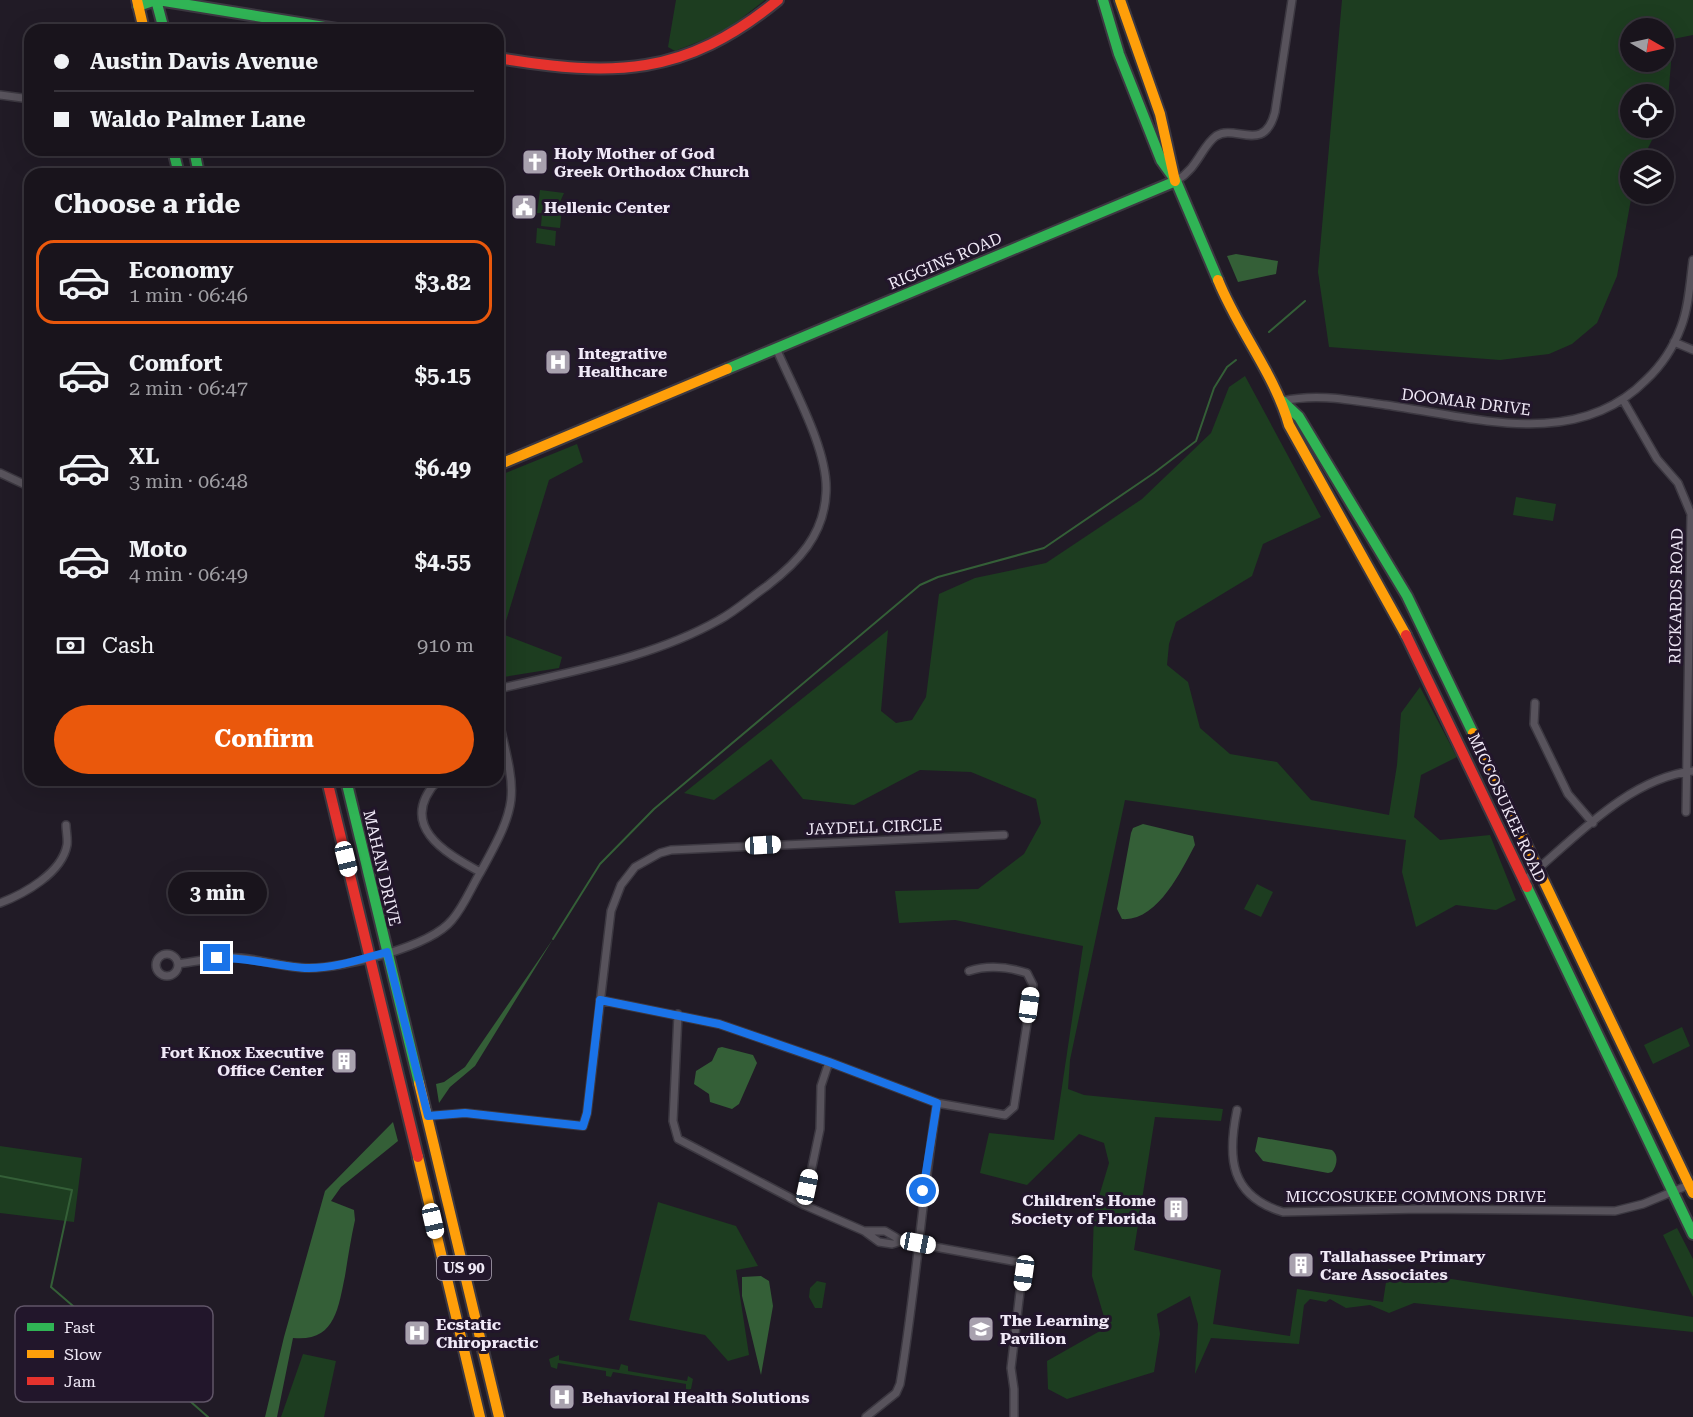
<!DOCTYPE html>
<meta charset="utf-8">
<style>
body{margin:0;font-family:"Roboto Serif",serif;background:#221d25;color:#f1f3f6;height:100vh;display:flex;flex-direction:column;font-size:22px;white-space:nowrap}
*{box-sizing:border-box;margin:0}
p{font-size:20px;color:#9f9ea3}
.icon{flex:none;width:33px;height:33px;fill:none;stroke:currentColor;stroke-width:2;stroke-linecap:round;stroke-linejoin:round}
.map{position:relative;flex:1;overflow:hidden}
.sheet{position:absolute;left:24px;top:168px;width:480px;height:618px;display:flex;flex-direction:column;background:#19141c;border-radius:18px;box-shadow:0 6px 24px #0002,0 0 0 2px #37333b}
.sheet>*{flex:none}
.top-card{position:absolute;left:24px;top:24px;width:480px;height:132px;border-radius:18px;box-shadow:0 6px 24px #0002,0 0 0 2px #37333b;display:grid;align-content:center;height:132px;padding:0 30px;background:#19141c}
.needle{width:39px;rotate:99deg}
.controls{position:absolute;left:1620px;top:18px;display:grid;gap:12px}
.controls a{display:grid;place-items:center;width:54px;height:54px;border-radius:50%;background:#19141c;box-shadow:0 6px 24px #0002,0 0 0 2px #37333b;font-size:30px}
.end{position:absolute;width:27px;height:27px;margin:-14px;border:8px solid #1a73e8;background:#fff;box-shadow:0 0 0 3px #fff}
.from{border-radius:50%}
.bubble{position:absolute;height:42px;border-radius:21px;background:#19141c;box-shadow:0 6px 24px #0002,0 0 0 2px #37333b;font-size:20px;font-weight:700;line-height:42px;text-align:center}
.car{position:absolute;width:18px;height:36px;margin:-18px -9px;border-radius:8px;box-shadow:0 0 4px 2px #0007;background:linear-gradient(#fff 24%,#345 0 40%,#fff 0 76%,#345 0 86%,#fff 0)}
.top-card b{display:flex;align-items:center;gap:21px;height:57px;font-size:22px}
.top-card b+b{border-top:2px solid #37333b}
.top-card i{width:15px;height:15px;background:#f1f3f6}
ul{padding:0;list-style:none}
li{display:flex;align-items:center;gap:18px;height:84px;margin:0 12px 9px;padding:0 18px;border:3px solid transparent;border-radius:18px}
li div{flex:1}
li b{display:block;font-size:22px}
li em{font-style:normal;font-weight:700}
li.selected{border-color:#ea580c}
li>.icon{width:54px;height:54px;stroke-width:1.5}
h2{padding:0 30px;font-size:27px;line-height:72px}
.pay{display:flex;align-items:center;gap:15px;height:66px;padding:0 30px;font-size:22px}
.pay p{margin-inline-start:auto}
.primary-button{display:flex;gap:12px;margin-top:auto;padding:12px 30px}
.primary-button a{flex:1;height:69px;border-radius:36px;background:#ea580c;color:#fff;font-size:24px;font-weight:700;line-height:69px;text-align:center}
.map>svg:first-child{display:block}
.green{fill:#1d3d20;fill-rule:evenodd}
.water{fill:#345f37}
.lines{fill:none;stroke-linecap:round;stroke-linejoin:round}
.stream{stroke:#345f37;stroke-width:2}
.street-casing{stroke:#3c3841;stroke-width:10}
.fast-casing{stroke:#3c3841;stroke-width:14}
.slow-casing{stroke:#3c3841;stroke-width:14}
.jam-casing{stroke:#3c3841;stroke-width:14}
.street{stroke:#58535c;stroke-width:7}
.fast{stroke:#30b455;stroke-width:10}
.slow{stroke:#ff9f0a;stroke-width:10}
.jam{stroke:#e5322d;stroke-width:10}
.route{stroke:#1a73e8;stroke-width:8}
.labels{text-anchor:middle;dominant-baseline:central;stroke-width:6;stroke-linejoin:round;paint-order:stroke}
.shield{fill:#22162b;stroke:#b2aaba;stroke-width:1.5}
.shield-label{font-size:15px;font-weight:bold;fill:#f0e9f7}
.poi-label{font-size:16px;font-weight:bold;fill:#f0e9f7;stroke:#22162b;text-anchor:start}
.street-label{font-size:16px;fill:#f0e9f7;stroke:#22162b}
.key{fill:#22162b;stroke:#605568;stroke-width:1.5}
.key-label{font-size:16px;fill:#f0e9f7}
</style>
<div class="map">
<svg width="1693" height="1417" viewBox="0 0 1693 1417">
<rect width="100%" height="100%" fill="#211b26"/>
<path class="green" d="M676 0H765L724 32 675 51 668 47Z
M1342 0H1693V35L1673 39 1667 111 1664 117V94H1630V128H1658L1642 160H1630L1632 194 1617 276 1597 323 1572 344 1549 354 1500 360 1329 347 1318 272ZM1630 28H1664V62H1630Z
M540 190 564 193 560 202 562 208 560 228 541 226 542 213H537Z
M537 228 556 231 555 246 536 243Z
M1245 376 1321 517 1263 544 1252 576 1176 622 1169 644 1167 665 1188 682 1200 728 1230 754 1277 762 1311 800 1389 815 1397 765 1401 713 1420 687 1457 757 1421 775 1414 817 1440 840 1490 835 1516 900 1496 910 1456 905 1416 927 1402 872 1406 840 1125 800 1070 1060 1068 1089 1084 1095 1223 1109 1221 1121 1155 1117 1134 1250 1221 1270 1213 1324 1290 1336 1297 1289 1383 1302 1388 1269 1693 1317V1332L1414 1303 1389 1313 1370 1305 1346 1308 1330 1299 1326 1302 1310 1299 1304 1305 1299 1344 1211 1338 1195 1374 1198 1324 1190 1296 1157 1314 1160 1334 1154 1372 1067 1399 1048 1389 1047 1361 1107 1327 1092 1276 1094 1213 1109 1163 1104 1143 1079 1134 1027 1185 980 1173 989 1133 1054 1140 1083 946 955 920 899 923 895 891 978 889 1024 854 1041 823 1036 799 971 772 920 770 854 805 803 799 771 759 714 800 684 793 888 630 881 711 896 723 912 720 926 697 939 594 975 578 1046 563 1142 499 1211 433 1229 387Z
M577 444 583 462 549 480 502 634 562 657 559 668 498 678V476Z
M1516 497 1556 504 1553 521 1513 515Z
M1257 884 1273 892 1261 917 1244 909Z
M1682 1027 1690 1046 1653 1064 1644 1045Z
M0 1146 82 1158 74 1222 0 1213Z
M658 1202 736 1226 758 1266 736 1270 749 1355 728 1361 705 1335 629 1320Z
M1677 1228 1693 1259V1297L1663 1235Z
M817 1281 826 1283 822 1308H815L809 1297 810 1288Z
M303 1354 336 1361 324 1417H281Z
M559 1355V1360L619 1370 621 1364 628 1366V1371L687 1381 688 1376 693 1379 691 1389 686 1390V1384L613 1372 611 1377 606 1376V1371L558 1363 557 1369 551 1367 549 1359Z"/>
<path class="water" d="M1236 254 1278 261 1276 274 1238 282 1227 256Z
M1143 824 1193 836 1195 845C1181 871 1157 922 1122 919L1117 909 1131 833 1133 828Z
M553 939 475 1066 450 1087 439 1103 436 1084 444 1082 465 1067Z
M722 1047 753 1055 757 1063 739 1104 732 1109 710 1102 709 1094 694 1084 696 1071 712 1061 718 1048Z
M393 1122 398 1141 341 1187 331 1201 354 1210 355 1220C351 1238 348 1257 345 1276 338 1309 335 1342 293 1338L277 1417H265L284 1337 325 1191Z
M1258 1137 1332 1150C1339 1155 1337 1166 1332 1172L1328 1173 1263 1161 1255 1151Z
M761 1276 769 1281 773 1306 761 1375 742 1296V1277Z"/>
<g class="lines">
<path class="stream" d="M1269 332 1305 301
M553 939 600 864 654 809 920 585 938 577 1044 548 1154 473 1196 441 1214 388 1227 367 1236 360
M0 1176 72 1190 51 1287 102 1331 143 1371 191 1402 208 1417"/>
<defs>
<path id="street" d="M0 95 30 99
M1176 181C1199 167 1201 147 1216 136 1235 123 1264 155 1275 112L1292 0
M1674 342 1693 350
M1623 400 1657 459 1678 483 1691 514 1686 812
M1282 401C1317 393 1350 400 1386 405 1473 417 1576 451 1646 380 1661 366 1674 346 1681 327 1689 306 1690 282 1693 260
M0 473 30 487
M498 689C572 671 652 658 719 620 736 611 751 597 767 586 798 562 824 535 826 493 829 451 793 388 776 348
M1535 703 1534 724 1568 794 1593 823
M438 780C396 825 445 853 480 872
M1525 880C1573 840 1628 778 1693 771
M0 903C24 894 62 873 67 845 68 839 66 831 66 825
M156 965a11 11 0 1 1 22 0a11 11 0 1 1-22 0Z
M178 964C199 961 220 956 241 958 264 960 286 968 309 968 344 968 430 947 452 920 464 906 471 888 480 873 520 801 517 797 498 718
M600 1000 719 1024 829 1062 937 1103 1005 1115 1014 1107 1033 985 1027 973C1008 967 988 965 969 971
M678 1014 673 1121 678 1139 804 1205 864 1231 879 1242 892 1244 902 1241 1018 1262 1023 1266 1011 1368 1014 1389V1417
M1237 1110C1227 1158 1230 1196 1283 1212L1421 1209 1615 1211 1643 1204 1691 1184
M428 1116 465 1113 583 1126 587 1113 611 911 621 885 635 867 660 853 671 850 1004 835
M804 1205 820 1129 821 1086 829 1062
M864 1231H885L902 1241
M866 1417 896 1393 900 1384C916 1290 922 1196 937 1103"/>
<path id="fast" d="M156 0 164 30
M158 0 343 30
M1103 0 1119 54 1161 160 1176 181 1218 280
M138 6 156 0
M173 150 179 174
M194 150 199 174
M727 369 1176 181
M1282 401 1299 417 1407 596 1473 733
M346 780 419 1083
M1527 887 1693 1234"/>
<path id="slow" d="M137 0 144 30
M1120 0 1160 114 1175 181
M1218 280C1238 330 1274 373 1289 425L1406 635
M498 465 727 369
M1473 733 1693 1193
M419 1083 499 1417
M418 1157 480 1417"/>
<path id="jam" d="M498 58C613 77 684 77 778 0
M1406 635 1527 887
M327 780 418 1157"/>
</defs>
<use href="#street" class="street-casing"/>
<use href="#fast" class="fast-casing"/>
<use href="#slow" class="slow-casing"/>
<use href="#jam" class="jam-casing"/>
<use href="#street" class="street"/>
<use href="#fast" class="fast"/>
<use href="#slow" class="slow"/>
<use href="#jam" class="jam"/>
</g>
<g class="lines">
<path class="route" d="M217 958C247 957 275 966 305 968 333 969 361 959 387 952L428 1116 465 1113 583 1126 587 1113 600 1000 719 1024 829 1062 937 1103 923 1191"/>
</g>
<defs>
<symbol id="church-square" viewBox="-11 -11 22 22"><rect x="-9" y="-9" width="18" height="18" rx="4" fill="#a8a1ae" stroke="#22162b"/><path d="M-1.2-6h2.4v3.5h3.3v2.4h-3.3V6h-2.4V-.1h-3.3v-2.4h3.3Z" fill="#fff"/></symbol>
<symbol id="civic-square" viewBox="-11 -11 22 22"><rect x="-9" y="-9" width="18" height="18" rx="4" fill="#a8a1ae" stroke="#22162b"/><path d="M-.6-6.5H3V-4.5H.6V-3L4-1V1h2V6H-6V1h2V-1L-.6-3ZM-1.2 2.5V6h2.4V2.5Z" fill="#fff"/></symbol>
<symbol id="hospital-square" viewBox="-11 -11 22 22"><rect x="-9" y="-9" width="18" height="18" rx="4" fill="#a8a1ae" stroke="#22162b"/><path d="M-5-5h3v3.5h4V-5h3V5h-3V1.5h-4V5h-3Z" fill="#fff"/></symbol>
<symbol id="building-square" viewBox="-11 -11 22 22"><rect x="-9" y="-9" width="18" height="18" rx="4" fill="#a8a1ae" stroke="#22162b"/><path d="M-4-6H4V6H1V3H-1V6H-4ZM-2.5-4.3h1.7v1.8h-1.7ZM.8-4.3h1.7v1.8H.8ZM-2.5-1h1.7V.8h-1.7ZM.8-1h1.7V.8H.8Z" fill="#fff"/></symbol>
<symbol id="school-square" viewBox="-11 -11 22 22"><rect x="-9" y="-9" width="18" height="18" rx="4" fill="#a8a1ae" stroke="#22162b"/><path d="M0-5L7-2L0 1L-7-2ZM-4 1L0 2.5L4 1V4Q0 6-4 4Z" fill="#fff"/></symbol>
</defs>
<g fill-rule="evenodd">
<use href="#church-square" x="520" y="147" width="30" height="30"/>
<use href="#civic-square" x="509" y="192" width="30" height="30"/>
<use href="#hospital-square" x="543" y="347" width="30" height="30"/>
<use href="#building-square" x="329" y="1046" width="30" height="30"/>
<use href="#building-square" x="1161" y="1194" width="30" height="30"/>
<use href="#building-square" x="1286" y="1250" width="30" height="30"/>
<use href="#school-square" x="966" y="1314" width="30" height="30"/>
<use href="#hospital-square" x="402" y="1318" width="30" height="30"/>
<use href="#hospital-square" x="547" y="1382" width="30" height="30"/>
</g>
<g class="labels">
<rect class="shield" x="437" y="1256" width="54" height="24" rx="4.5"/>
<g class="shield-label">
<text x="464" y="1268">US 90</text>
</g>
<g class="poi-label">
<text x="554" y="153">Holy Mother of God<tspan x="554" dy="18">Greek Orthodox Church</tspan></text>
<text x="544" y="207">Hellenic Center</text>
<text x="578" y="353">Integrative<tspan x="578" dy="18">Healthcare</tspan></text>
<text x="324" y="1052" text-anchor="end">Fort Knox Executive<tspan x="324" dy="18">Office Center</tspan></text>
<text x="1156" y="1200" text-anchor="end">Children's Home<tspan x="1156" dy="18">Society of Florida</tspan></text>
<text x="1320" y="1256">Tallahassee Primary<tspan x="1320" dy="18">Care Associates</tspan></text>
<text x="1000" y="1320">The Learning<tspan x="1000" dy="18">Pavilion</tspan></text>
<text x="436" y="1324">Ecstatic<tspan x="436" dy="18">Chiropractic</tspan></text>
<text x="582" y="1397">Behavioral Health Solutions</text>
</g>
<g class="street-label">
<text transform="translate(945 261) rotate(-23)">RIGGINS ROAD</text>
<text transform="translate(1466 402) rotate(7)">DOOMAR DRIVE</text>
<text transform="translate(1676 596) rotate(-89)">RICKARDS ROAD</text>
<text transform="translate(1507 808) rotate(65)">MICCOSUKEE ROAD</text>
<text transform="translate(874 827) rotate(-2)">JAYDELL CIRCLE</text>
<text transform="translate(382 868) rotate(77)">MAHAN DRIVE</text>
<text x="1416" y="1196">MICCOSUKEE COMMONS DRIVE</text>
</g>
</g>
<rect x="15" y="1306" width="198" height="96" rx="9" class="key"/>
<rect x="27" y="1323" width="27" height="8" fill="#30b455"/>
<rect x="27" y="1350" width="27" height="8" fill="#ff9f0a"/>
<rect x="27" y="1377" width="27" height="8" fill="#e5322d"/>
<g class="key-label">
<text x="64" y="1333">Fast</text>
<text x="64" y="1360">Slow</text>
<text x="64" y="1387">Jam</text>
</g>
</svg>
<div class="controls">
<a><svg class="needle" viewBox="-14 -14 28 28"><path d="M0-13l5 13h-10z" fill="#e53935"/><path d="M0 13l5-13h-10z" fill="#9f9ea3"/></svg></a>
<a><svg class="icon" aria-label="locate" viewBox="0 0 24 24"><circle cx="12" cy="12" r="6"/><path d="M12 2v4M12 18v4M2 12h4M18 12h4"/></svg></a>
<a><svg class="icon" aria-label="layers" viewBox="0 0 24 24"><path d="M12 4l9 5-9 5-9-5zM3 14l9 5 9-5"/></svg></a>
</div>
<i class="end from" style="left:923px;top:1191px"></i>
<i class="end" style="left:217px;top:958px"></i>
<div class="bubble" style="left:168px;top:872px;width:99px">3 min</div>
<i class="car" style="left:763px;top:845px;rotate:87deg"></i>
<i class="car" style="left:346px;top:859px;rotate:166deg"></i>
<i class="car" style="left:1029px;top:1005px;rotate:8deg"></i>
<i class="car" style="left:807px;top:1187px;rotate:12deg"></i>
<i class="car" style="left:433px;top:1221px;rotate:167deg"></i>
<i class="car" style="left:918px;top:1243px;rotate:101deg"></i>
<i class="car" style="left:1024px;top:1273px;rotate:188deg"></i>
<div class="top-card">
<b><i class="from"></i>Austin Davis Avenue</b>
<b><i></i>Waldo Palmer Lane</b>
</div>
<section class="sheet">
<h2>Choose a ride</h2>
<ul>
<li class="selected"><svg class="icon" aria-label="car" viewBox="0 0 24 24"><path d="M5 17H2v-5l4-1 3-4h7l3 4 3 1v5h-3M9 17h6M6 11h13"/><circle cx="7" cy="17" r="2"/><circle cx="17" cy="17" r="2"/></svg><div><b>Economy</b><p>1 min · 06:46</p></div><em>$3.82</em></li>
<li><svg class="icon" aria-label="car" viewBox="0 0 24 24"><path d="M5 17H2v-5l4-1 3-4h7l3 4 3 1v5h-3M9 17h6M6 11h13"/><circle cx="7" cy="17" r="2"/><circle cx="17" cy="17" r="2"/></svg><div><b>Comfort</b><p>2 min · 06:47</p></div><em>$5.15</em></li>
<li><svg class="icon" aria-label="car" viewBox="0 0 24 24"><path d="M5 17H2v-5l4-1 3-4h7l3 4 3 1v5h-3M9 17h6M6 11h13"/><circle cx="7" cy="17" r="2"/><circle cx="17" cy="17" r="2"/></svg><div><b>XL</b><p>3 min · 06:48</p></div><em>$6.49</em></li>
<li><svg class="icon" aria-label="car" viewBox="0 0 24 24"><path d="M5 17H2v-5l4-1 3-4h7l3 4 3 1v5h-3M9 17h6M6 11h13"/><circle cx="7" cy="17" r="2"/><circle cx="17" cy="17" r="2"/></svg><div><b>Moto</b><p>4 min · 06:49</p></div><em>$4.55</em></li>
</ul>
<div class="pay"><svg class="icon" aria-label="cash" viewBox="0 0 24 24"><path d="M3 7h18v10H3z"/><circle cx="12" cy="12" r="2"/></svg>Cash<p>910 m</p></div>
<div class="primary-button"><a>Confirm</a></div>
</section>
</div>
